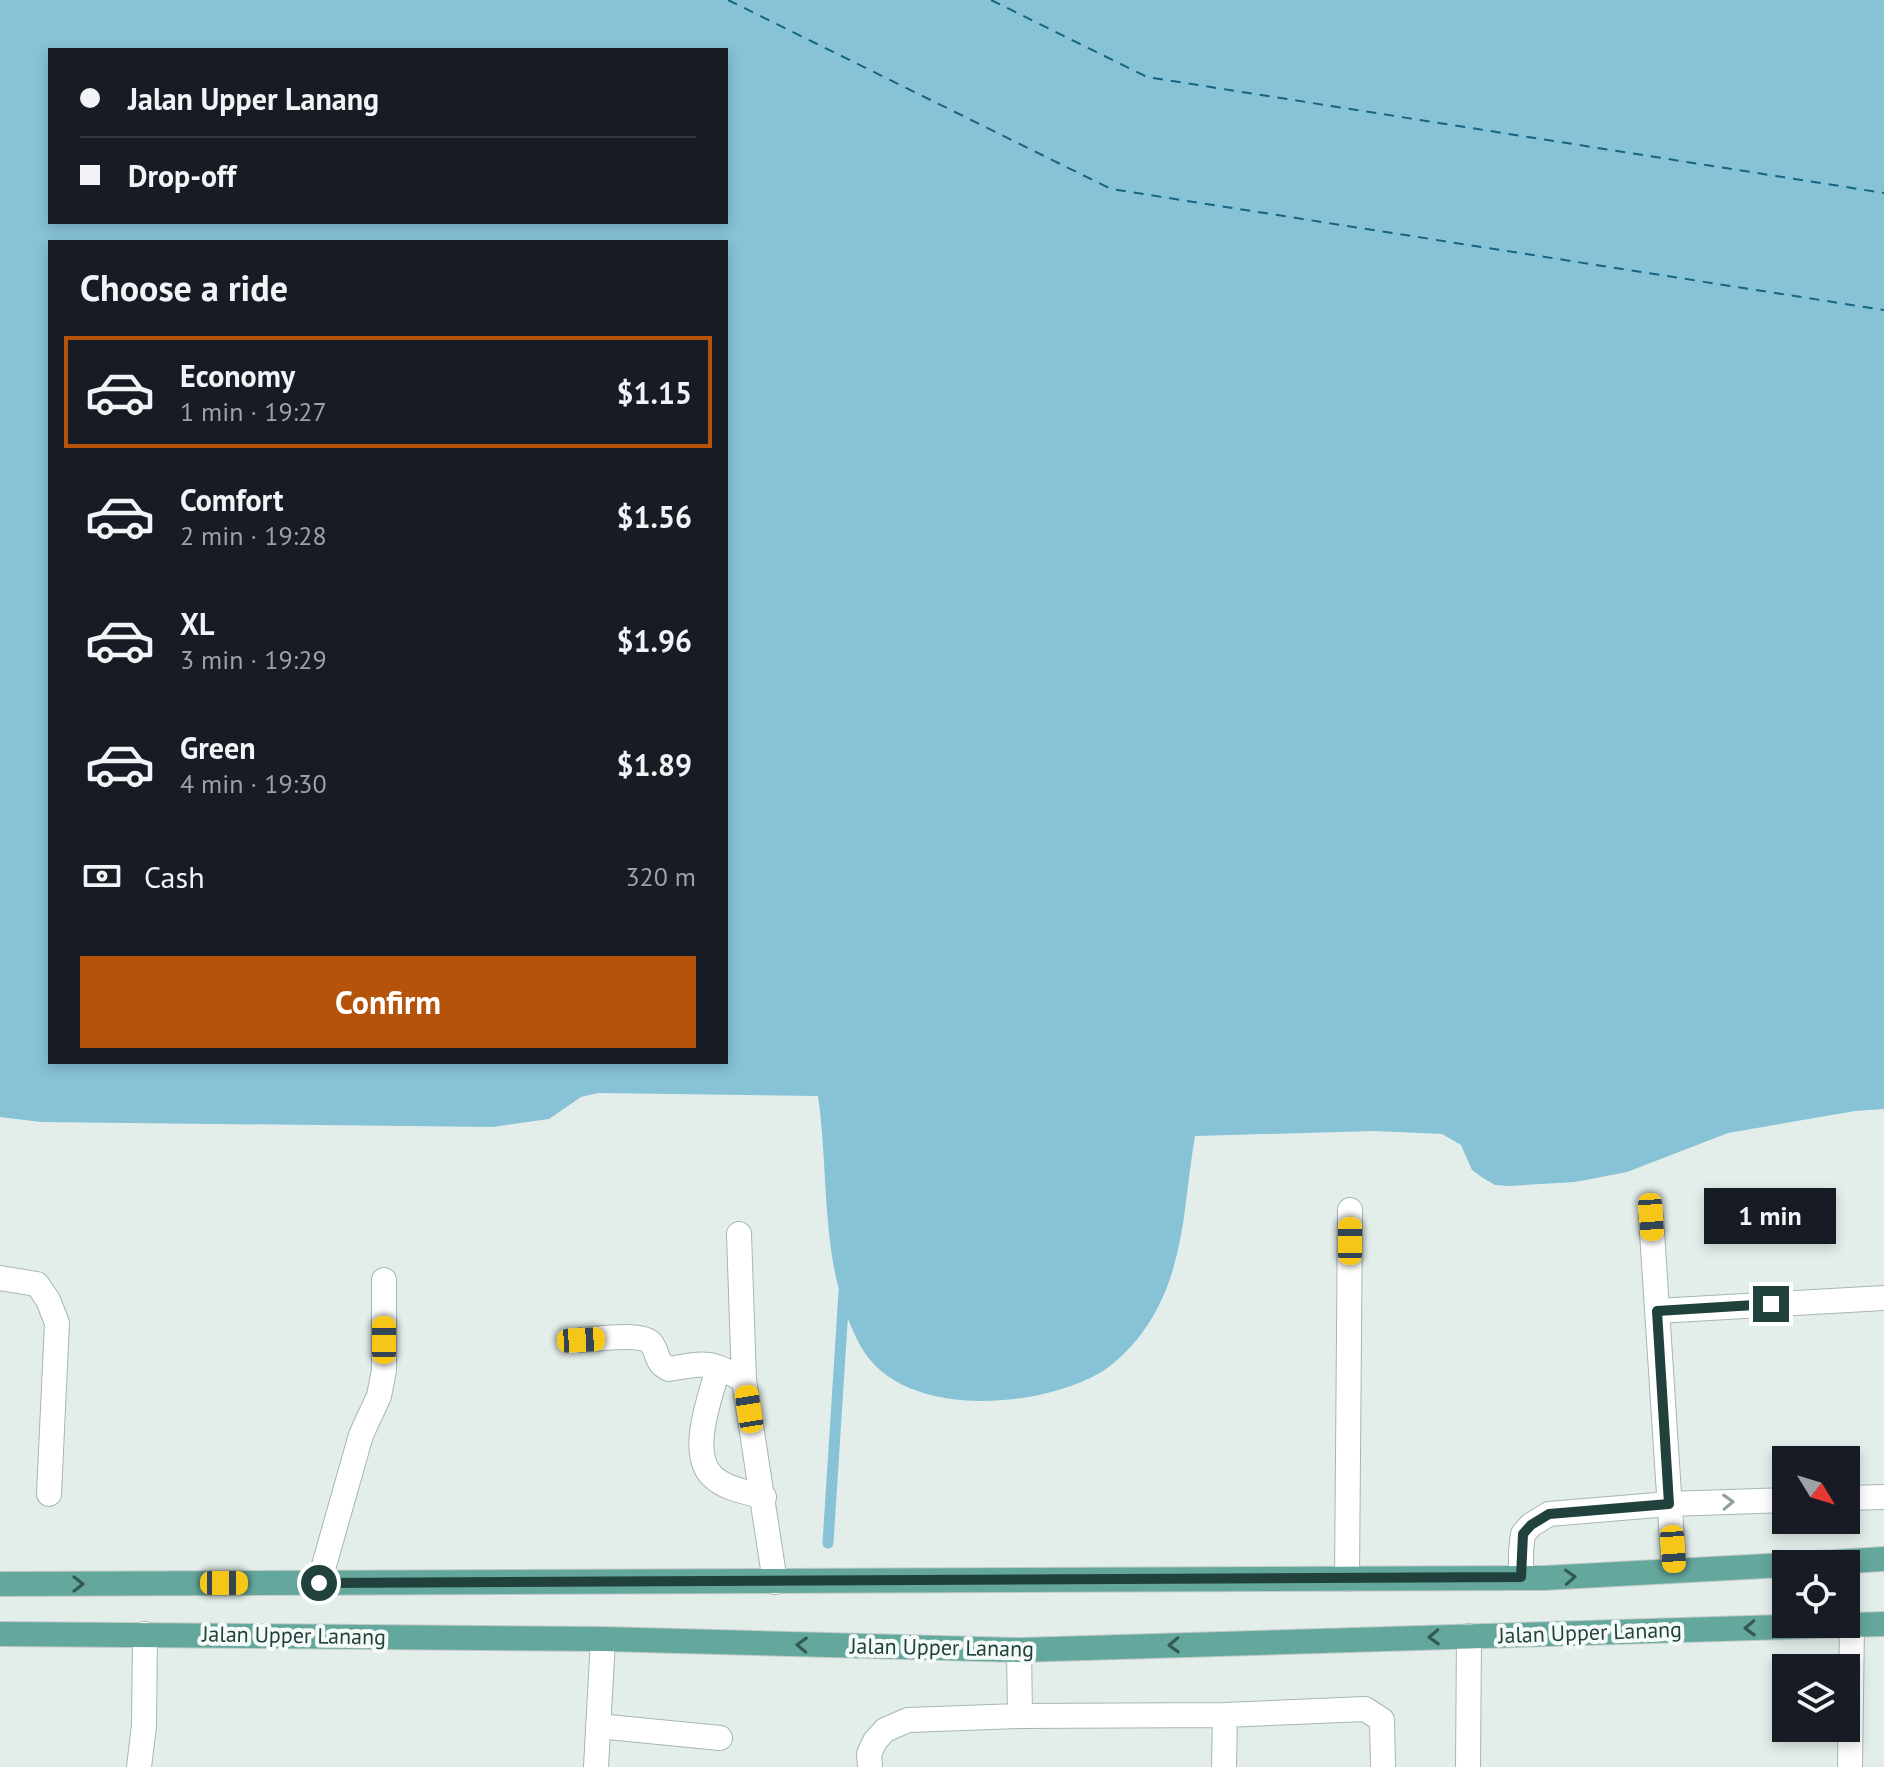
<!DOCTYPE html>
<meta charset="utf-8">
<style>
body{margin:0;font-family:"PT Sans",sans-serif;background:#242831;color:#f1f3f6;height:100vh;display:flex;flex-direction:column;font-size:30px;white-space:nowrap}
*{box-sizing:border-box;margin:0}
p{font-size:26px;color:#9ea1a6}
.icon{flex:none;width:44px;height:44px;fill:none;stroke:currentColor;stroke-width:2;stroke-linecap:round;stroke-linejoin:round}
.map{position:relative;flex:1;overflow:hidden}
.details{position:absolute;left:48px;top:240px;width:680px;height:824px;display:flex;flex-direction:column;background:#171b24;border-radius:0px;box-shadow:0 4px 12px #0003}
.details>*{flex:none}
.top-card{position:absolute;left:48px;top:48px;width:680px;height:176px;border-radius:0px;box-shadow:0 4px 12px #0003;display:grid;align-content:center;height:176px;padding:0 32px;background:#171b24}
.needle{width:52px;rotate:128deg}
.fabs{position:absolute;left:1772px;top:1446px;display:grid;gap:16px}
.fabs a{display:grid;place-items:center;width:88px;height:88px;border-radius:0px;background:#171b24;box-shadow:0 4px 12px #0003;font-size:40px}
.end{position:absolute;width:36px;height:36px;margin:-18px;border:10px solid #21413c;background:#fff;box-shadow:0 0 0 4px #fff}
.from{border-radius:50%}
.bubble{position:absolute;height:56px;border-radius:0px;background:#171b24;box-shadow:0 4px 12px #0003;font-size:26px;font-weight:700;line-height:56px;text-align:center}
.car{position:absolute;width:24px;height:48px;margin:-24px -12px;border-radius:10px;box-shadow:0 0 6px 2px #0007;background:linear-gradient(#f5c518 24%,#345 0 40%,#f5c518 0 76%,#345 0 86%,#f5c518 0)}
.top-card b{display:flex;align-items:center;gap:28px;height:76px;font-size:30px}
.top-card b+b{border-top:2px solid #363941}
.top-card i{width:20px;height:20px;background:#f1f3f6}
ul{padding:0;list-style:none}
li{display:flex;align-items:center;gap:24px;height:112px;margin:0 16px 12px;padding:0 16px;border:4px solid transparent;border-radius:0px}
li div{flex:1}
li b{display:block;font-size:30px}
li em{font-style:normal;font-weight:700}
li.current{border-color:#b45309}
li>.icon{width:72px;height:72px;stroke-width:1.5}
h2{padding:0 32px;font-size:36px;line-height:96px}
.pay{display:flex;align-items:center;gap:20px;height:88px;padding:0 32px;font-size:30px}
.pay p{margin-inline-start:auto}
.cta{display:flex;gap:16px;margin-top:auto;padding:16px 32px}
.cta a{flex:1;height:92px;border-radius:0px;background:#b45309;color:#fff;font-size:32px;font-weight:700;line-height:92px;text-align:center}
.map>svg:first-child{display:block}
.water{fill:#87c2d7;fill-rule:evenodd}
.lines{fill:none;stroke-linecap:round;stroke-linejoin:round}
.stream{stroke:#87c2d7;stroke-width:11}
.ferry{stroke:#166583;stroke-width:2;stroke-dasharray:10 8;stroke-linecap:butt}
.minor-casing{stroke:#a5b7b2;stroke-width:26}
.major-casing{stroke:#c1cac8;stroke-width:26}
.minor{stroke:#fff;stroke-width:24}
.major{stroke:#64a79d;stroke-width:24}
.oneway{stroke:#90a09e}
.oneway2{stroke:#325a54}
.route{stroke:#21413c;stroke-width:10}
.labels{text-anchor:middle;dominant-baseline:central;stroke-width:8;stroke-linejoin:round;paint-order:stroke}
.street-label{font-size:22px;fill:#21413c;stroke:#f4faf8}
</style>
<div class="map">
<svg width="1884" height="1767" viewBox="0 0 1884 1767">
<rect width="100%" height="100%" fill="#e3eeea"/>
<path class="water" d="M0 0H1884V1109L1855 1111 1728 1133 1627 1172 1575 1182 1509 1186 1495 1185 1483 1178 1472 1170 1461 1145 1442 1134 1374 1131 1195 1136C1183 1205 1186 1273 1142 1333 1131 1348 1114 1365 1098 1374 1035 1409 900 1420 860 1345 819 1268 830 1180 818 1096L598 1093 581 1097 549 1119 493 1127 41 1122 0 1117ZM50 50H726V222H50ZM50 242H726V1062H50Z"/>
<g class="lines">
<path class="stream" d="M828 1543 844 1292"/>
<path class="ferry" d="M728 0 1111 189 1884 310
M991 0 1147 77 1884 193"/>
<defs>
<path id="minor" d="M1651 1217 1674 1571
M739 1234 744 1380 775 1582
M0 1278 37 1284 48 1300 57 1323 49 1494
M1657 1311 1884 1298
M581 1340C596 1339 643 1332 651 1343 659 1353 655 1363 669 1369 708 1362 708 1361 744 1380
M718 1368C711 1396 688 1452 712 1476 725 1489 747 1492 764 1497
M1846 1498 1884 1497
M1521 1577V1551L1523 1534 1531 1525 1549 1514 1669 1504 1786 1500
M1347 1579 1350 1210
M319 1583 361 1435 379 1396 384 1370V1280
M1019 1650 1020 1716
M598 1726 720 1738
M139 1767 144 1726 145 1634
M596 1767 603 1639
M870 1767 869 1754 875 1741 885 1730 908 1720 1020 1716 1225 1715 1365 1709 1382 1720 1383 1767
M1224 1767 1225 1715
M1468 1767 1469 1636
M1850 1767 1852 1625"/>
<path id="major" d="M1801 1564 1884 1559
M0 1584 1544 1578 1786 1565
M0 1634 603 1639 1019 1650 1884 1624"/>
</defs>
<use href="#minor" class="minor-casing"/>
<use href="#major" class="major-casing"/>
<use href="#minor" class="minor"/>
<use href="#major" class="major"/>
</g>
<defs><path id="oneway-chevron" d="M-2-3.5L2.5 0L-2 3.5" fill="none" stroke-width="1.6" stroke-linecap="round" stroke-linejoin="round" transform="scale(2)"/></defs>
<use class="oneway" href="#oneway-chevron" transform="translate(1728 1502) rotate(-2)"/>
<g class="oneway2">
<use href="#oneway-chevron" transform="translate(1570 1577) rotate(-3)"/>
<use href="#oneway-chevron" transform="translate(78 1584)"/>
<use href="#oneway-chevron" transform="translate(1750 1628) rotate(178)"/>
<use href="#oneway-chevron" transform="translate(1434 1637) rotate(178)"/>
<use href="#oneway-chevron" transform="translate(802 1645) rotate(-178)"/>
<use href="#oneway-chevron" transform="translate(1174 1645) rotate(178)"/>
</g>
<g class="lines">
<path class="route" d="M319 1583 1521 1577 1523 1534 1531 1525 1549 1514 1669 1504 1657 1311 1771 1304"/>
</g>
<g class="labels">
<g class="street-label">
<text transform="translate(1590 1632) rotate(-2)">Jalan Upper Lanang</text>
<text transform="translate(294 1635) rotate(1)">Jalan Upper Lanang</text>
<text transform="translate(942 1647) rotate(1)">Jalan Upper Lanang</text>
</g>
</g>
</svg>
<div class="fabs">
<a><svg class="needle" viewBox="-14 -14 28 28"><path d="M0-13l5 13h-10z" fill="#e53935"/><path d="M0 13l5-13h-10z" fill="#9ea1a6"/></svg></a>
<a><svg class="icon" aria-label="locate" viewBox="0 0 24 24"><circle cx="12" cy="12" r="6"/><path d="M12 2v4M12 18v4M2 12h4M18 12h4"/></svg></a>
<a><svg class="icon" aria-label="layers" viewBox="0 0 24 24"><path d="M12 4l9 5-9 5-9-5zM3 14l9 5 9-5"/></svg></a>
</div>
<i class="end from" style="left:319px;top:1583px"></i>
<i class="end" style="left:1771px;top:1304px"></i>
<div class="bubble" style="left:1704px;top:1188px;width:132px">1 min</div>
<i class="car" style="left:1651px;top:1217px;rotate:176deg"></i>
<i class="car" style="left:1350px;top:1241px;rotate:0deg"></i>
<i class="car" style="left:384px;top:1340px;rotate:0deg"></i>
<i class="car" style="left:581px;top:1340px;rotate:87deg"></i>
<i class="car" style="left:749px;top:1409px;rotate:351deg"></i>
<i class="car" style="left:1673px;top:1549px;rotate:176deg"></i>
<i class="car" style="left:224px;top:1583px;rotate:90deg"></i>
<div class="top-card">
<b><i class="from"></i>Jalan Upper Lanang</b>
<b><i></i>Drop-off</b>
</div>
<section class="details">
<h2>Choose a ride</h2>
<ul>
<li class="current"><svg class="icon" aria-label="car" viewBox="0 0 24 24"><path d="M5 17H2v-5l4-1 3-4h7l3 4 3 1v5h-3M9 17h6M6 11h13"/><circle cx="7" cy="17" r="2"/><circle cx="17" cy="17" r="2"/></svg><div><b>Economy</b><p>1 min · 19:27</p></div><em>$1.15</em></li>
<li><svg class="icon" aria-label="car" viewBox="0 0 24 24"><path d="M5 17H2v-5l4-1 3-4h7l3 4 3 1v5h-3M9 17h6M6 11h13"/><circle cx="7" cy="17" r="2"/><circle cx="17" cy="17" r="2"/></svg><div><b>Comfort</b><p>2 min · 19:28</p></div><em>$1.56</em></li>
<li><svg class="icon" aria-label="car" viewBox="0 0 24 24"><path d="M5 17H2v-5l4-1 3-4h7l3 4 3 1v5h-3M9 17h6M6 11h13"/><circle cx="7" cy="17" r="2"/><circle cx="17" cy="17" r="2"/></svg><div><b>XL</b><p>3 min · 19:29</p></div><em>$1.96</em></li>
<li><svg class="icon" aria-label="car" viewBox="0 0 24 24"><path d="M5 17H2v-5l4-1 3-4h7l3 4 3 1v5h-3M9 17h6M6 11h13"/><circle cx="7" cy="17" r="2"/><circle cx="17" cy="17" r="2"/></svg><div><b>Green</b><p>4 min · 19:30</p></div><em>$1.89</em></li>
</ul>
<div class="pay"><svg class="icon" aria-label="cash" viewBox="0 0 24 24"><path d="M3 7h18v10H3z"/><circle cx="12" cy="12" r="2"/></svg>Cash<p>320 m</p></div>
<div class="cta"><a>Confirm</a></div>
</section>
</div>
